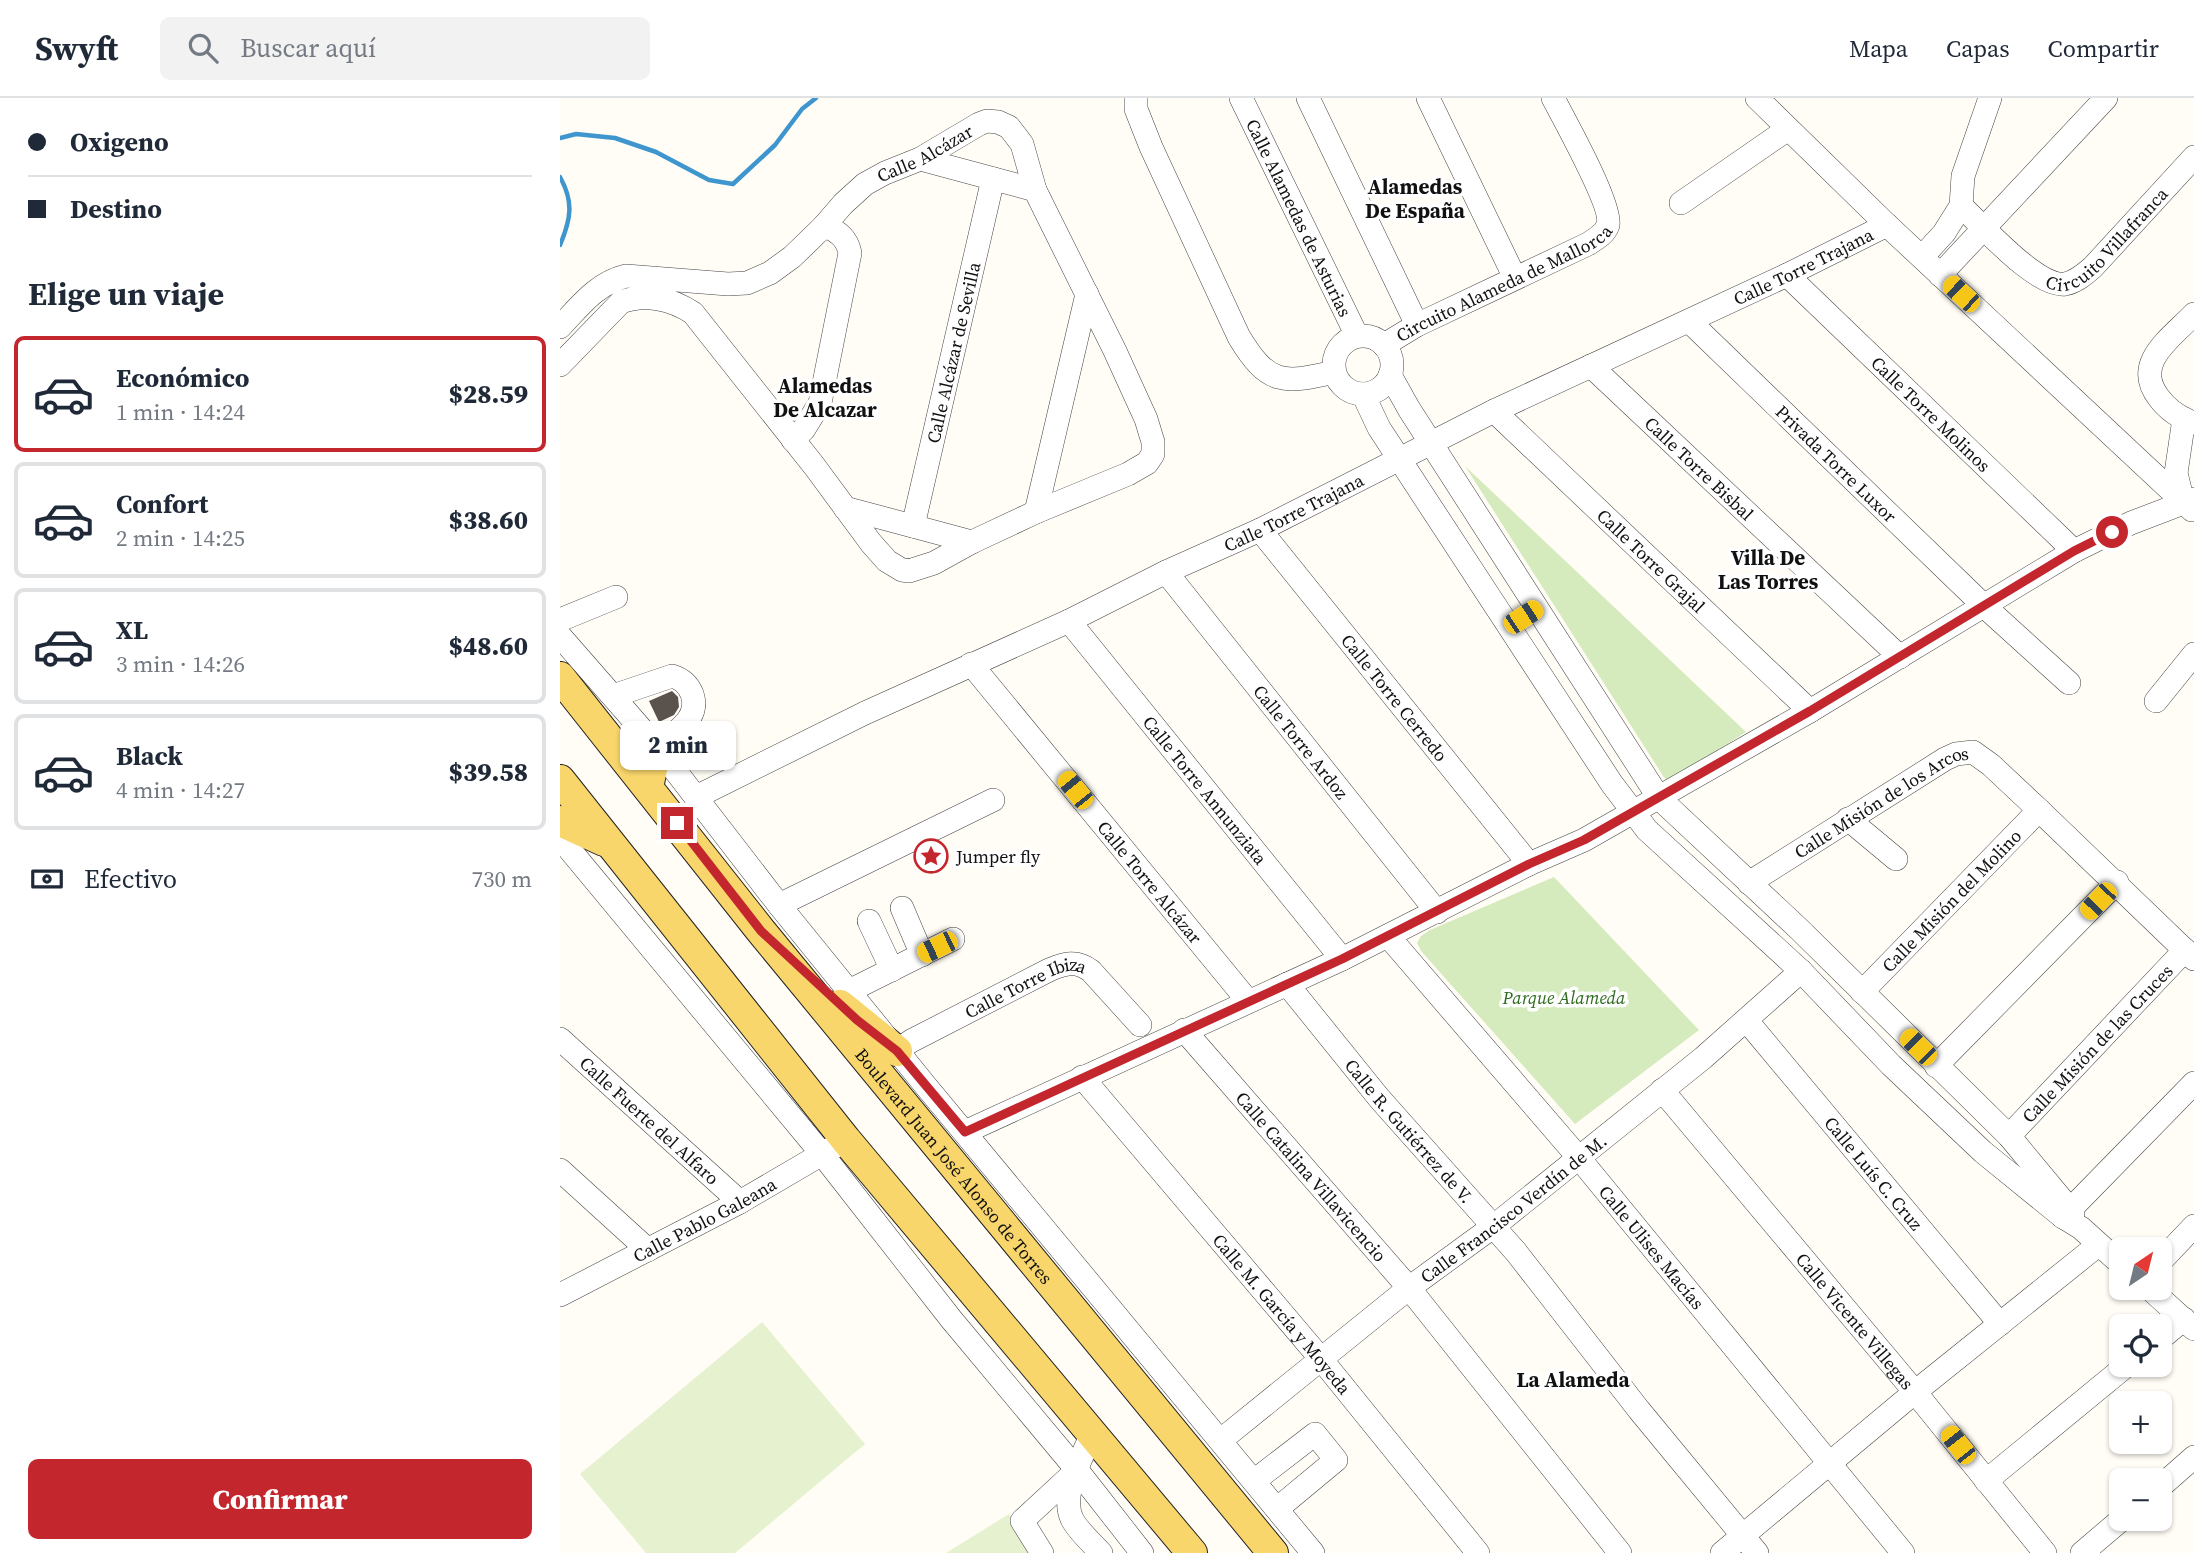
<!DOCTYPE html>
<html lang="es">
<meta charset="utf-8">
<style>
body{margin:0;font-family:"Source Serif 4",serif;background:#f2f2f3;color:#1f2937;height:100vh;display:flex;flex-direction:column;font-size:26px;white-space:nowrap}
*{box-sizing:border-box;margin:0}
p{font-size:23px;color:#747a83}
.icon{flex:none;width:38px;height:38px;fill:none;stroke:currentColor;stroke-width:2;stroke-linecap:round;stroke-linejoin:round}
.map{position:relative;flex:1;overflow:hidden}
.drawer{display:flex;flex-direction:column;background:#fff;width:560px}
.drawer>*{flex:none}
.banner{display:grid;align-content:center;height:154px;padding:0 28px;background:#fff}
.needle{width:46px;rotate:35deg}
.fabs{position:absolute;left:1549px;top:1139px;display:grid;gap:14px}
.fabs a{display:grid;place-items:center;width:63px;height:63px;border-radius:10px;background:#fff;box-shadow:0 2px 5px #0004;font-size:35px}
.end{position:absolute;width:32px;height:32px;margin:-16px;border:9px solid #c4262e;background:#fff;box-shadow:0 0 0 4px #fff}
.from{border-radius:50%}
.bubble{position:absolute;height:49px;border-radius:10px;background:#fff;box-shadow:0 2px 5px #0004;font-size:23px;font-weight:800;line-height:49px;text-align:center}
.car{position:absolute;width:21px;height:42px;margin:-21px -10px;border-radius:9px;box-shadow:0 0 5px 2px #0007;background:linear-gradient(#f5c518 24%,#345 0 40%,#f5c518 0 76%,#345 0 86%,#f5c518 0)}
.banner b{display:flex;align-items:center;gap:24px;height:66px;font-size:26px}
.banner b+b{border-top:2px solid #e0e1e3}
.banner i{width:18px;height:18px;background:#1f2937}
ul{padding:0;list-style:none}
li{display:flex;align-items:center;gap:21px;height:116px;margin:0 14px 10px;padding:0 14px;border:4px solid #e0e1e3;border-radius:10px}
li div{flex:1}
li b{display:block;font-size:26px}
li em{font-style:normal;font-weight:800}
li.active{border-color:#c4262e}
li>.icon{width:63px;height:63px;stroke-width:1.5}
h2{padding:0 28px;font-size:32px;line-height:84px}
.pay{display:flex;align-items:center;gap:18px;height:77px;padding:0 28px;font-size:26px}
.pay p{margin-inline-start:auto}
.cta{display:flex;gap:14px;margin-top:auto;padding:14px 28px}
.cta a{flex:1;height:80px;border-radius:10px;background:#c4262e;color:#fff;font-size:28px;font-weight:800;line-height:80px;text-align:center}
header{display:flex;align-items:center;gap:42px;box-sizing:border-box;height:98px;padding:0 35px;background:#fff;border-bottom:2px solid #e0e1e3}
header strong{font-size:33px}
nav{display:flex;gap:38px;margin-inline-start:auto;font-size:24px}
.search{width:490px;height:63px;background:#f2f2f3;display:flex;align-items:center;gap:18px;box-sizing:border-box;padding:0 24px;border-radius:10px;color:#747a83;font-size:26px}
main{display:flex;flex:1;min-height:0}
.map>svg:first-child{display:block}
.green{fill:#d5ebbd}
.pitch{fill:#e6f2cf}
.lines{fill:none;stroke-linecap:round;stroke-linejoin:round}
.stream{stroke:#3f96cf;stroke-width:4.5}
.building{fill:#5a524d}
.minor-casing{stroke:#444;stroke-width:24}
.major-casing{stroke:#222;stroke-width:32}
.minor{stroke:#fff;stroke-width:23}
.major{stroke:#f9d66b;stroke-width:30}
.route{stroke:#c4262e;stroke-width:9}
.labels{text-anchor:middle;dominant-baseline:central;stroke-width:7;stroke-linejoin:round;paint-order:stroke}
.street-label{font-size:18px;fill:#111;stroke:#fff}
.poi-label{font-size:18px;fill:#111;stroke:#fff;text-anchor:start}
.park-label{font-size:18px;font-style:italic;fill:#2f6b1f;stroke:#fff}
.quarter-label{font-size:21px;font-weight:bold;fill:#111;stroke:#fff}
</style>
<header>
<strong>Swyft</strong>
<div class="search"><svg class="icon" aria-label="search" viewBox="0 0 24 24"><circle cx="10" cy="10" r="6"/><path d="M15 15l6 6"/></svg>Buscar aquí</div>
<nav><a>Mapa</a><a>Capas</a><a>Compartir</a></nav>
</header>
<main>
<section class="drawer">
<div class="banner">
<b><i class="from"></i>Oxigeno</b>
<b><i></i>Destino</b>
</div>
<h2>Elige un viaje</h2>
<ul>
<li class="active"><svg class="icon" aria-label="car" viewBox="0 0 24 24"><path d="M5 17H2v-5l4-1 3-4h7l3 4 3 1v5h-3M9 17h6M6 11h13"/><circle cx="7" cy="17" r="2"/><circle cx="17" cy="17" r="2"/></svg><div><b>Económico</b><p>1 min · 14:24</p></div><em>$28.59</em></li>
<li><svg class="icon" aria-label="car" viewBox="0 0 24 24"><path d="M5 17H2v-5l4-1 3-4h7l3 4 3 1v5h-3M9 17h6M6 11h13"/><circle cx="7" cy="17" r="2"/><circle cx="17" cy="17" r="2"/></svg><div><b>Confort</b><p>2 min · 14:25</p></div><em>$38.60</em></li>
<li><svg class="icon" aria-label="car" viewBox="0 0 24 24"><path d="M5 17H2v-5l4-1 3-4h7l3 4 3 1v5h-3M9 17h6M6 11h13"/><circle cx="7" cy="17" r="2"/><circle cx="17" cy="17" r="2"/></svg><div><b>XL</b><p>3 min · 14:26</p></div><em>$48.60</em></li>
<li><svg class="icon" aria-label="car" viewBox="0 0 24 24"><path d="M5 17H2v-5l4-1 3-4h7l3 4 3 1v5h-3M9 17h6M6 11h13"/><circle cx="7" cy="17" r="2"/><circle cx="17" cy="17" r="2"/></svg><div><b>Black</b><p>4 min · 14:27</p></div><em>$39.58</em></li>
</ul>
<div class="pay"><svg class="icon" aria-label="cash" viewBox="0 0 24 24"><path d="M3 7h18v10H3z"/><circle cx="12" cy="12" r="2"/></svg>Efectivo<p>730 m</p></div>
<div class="cta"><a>Confirmar</a></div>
</section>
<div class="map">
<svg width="1634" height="1455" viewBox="0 0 1634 1455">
<rect width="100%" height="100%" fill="#fffdf5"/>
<path class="green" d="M905 368 1186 634 1107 684Z
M994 779 1139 932 1015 1026 861 853 857 845 861 838 870 832Z"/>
<path class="pitch" d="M202 1224 305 1346 175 1455H86L20 1376Z
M449 1416 473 1455H386Z"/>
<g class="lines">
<path class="stream" d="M0 40 16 36 55 40 96 54 149 82 173 86 215 47 242 11 256 0
M0 79C14 104 11 121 0 147"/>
</g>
<path class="building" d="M112 593 118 599 119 609 114 617 99 624 89 603Z"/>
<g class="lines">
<defs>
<g id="minor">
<path d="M576 0V11L591 49 679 239C708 287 723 286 774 274"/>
<path id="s1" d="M681 0 797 238"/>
<path d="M748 0 857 227"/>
<path d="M868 0 955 180"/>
<path d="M1197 0 1327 127 1632 412"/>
<path d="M360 61 475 92"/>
<path d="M1121 105 1228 31"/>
<path id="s2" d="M1401 108C1422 127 1477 190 1505 186 1516 184 1525 176 1533 169L1634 59"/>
<path d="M1362 159 1384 135 1401 108 1403 78 1430 0"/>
<path id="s3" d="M1227 177 1514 453"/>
<path d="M1380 177 1546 0"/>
<path d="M1634 216C1610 241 1572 265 1599 300 1608 312 1620 320 1634 325"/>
<path id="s4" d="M1129 223 1423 507 1509 585"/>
<path id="s5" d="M0 229C20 208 37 185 66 178L168 186 187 185 210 175 232 159 264 128 283 106 305 86 325 75 360 61 419 26 427 23 438 24 449 29 462 46 475 92 555 253 586 321 593 344V356L587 365 568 376 476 414 412 444 374 465 349 473 342 472 327 463 311 445 255 369 133 215C112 201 85 195 61 204L0 267"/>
<circle cx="803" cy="267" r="29"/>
<path id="s6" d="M824 247 857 227 1028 146C1036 141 1045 136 1048 127 1053 109 1004 21 993 0"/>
<path id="s7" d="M1031 268 1340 559"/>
<path d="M830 277 849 311 1099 700 1239 831 1449 1038 1513 1115"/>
<path d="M803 296 819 330 1052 686 1087 732 1241 873 1331 967 1423 1054 1503 1119 1521 1130 1561 1166"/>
<path id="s8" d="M934 313 1250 613"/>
<path d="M233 342 244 331 260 305 290 155C287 140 278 133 264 128"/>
<path d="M1623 404 1616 375 1624 321"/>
<path d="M285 410 412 444"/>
<path d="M476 414 527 196"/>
<path id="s9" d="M353 428 433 81"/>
<path id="s10" d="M700 432 969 766"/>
<path id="s11" d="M606 474 877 814"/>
<path d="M0 522 56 499"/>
<path id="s12" d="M509 523 782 861"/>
<path d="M0 538 97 649 219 807 365 987 753 1455"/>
<path id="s13" d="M411 566 688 903"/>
<path d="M53 598 112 578C122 581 128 586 132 596 141 621 114 635 97 649"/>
<path d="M1596 603 1634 556"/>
<path id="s14" d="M136 699 305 615 509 523 606 474 700 432 934 313 1227 177 1327 127"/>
<path d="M1288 721 1336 761"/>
<path d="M0 740 262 1056 391 1221 517 1372 582 1455"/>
<path id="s15" d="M1189 785 1385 661 1396 656 1413 654 1431 667 1479 712 1634 861"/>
<path d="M219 807 433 702"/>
<path d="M342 810 362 857"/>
<path d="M309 823 332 872"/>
<path id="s16" d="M828 838 1019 1060 1343 1455"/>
<path id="s17" d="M727 886 819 1000 956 1154 1079 1312 1197 1455"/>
<path d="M289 893 393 841"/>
<path id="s18" d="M1302 894 1479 712"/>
<path id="s19" d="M1187 923 1440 1226"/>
<path id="s20" d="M624 932 849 1190 1060 1455"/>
<path id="s21" d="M0 941 180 1104"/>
<path id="s22" d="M337 953 351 943 489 872C505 865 517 862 531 873L580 927"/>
<path d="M1376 968 1557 784"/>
<path id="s23" d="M522 979 761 1261 918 1455"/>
<path id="s24" d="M1102 992 1355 1294 1485 1455"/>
<path d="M405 1034 782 861 969 766 1024 742 1250 613 1514 453 1571 425 1634 401"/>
<path id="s25" d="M1449 1038 1625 852"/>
<path d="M0 1072 88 1152"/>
<path d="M1503 1119 1634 985"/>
<path d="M1600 1164 1634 1128"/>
<path d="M1589 1190 1634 1231"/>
<path id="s26" d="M0 1197 180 1104 274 1049"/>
<path d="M1600 1241 1624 1221"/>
<path d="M532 1335C523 1359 500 1395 512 1421 518 1433 532 1445 541 1455"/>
<path id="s27" d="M661 1342 849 1190 934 1128 1143 960 1241 873"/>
<path d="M694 1383 755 1336 776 1362 717 1411"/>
<path d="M1426 1383 1567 1267"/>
<path d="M1600 1389 1634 1359"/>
<path d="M482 1455 462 1423 515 1374"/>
<path d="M1162 1455 1355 1294 1538 1147"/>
<path d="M1522 1455 1562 1421"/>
</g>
<g id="major">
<path id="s28" d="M0 579 201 833 713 1455"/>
<path d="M0 682 286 1042 632 1455"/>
<path d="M88 689 97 649"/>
<path d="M0 723 44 743"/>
<path d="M280 907 337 953"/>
</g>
</defs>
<use href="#minor" class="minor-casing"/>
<use href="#major" class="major-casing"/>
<use href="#minor" class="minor"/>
<use href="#major" class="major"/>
</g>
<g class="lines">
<path class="route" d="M117 725 201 833 297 922 337 953 405 1034 782 861 969 766 1024 742 1250 613 1514 453 1552 434"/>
</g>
<defs>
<symbol id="sight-ring" viewBox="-11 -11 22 22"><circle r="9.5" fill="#fff" stroke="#c4262e" stroke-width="1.5"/><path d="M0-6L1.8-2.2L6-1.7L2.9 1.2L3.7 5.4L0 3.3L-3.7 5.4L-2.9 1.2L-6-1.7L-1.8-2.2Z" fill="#c4262e"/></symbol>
</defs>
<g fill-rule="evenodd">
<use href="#sight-ring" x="352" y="739" width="38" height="38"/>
</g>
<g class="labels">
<g class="street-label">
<text stroke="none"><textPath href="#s5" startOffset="429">Calle Alcázar</textPath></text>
<text stroke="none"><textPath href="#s1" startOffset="133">Calle Alamedas de Asturias</textPath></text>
<text stroke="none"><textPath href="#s2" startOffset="192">Circuito Villafranca</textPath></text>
<text stroke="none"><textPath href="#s14" startOffset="1228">Calle Torre Trajana</textPath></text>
<text stroke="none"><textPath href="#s6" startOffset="135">Circuito Alameda de Mallorca</textPath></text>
<text stroke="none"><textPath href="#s9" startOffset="178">Calle Alcázar de Sevilla</textPath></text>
<text stroke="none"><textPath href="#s3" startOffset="200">Calle Torre Molinos</textPath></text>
<text stroke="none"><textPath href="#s4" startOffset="205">Privada Torre Luxor</textPath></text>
<text stroke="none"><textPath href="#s7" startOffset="149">Calle Torre Bisbal</textPath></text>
<text stroke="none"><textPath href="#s14" startOffset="662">Calle Torre Trajana</textPath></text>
<text stroke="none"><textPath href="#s8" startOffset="217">Calle Torre Grajal</textPath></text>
<text stroke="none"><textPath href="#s10" startOffset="215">Calle Torre Cerredo</textPath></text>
<text stroke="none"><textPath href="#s11" startOffset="217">Calle Torre Ardoz</textPath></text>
<text stroke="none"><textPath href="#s12" startOffset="217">Calle Torre Annunziata</textPath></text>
<text stroke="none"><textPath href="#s15" startOffset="156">Calle Misión de los Arcos</textPath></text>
<text stroke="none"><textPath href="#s13" startOffset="282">Calle Torre Alcázar</textPath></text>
<text stroke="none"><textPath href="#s18" startOffset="128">Calle Misión del Molino</textPath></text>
<text stroke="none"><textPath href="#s22" startOffset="145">Calle Torre Ibiza</textPath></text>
<text stroke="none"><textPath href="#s25" startOffset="128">Calle Misión de las Cruces</textPath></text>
<text stroke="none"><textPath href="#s21" startOffset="121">Calle Fuerte del Alfaro</textPath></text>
<text stroke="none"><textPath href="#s17" startOffset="191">Calle R. Gutiérrez de V.</textPath></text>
<text stroke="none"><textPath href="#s28" startOffset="628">Boulevard Juan José Alonso de Torres</textPath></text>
<text stroke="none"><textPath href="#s19" startOffset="198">Calle Luís C. Cruz</textPath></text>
<text stroke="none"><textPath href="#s20" startOffset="194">Calle Catalina Villavicencio</textPath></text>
<text stroke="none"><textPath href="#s27" startOffset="373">Calle Francisco Verdín de M.</textPath></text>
<text stroke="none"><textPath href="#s26" startOffset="163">Calle Pablo Galeana</textPath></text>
<text stroke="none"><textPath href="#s16" startOffset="408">Calle Ulises Macías</textPath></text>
<text stroke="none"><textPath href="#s23" startOffset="310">Calle M. García y Moyeda</textPath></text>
<text stroke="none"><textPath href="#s24" startOffset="301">Calle Vicente Villegas</textPath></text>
</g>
<g class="poi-label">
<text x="396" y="758">Jumper fly</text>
</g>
<g class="park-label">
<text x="1004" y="899">Parque Alameda</text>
</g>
<g class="quarter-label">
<text x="855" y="88">Alamedas<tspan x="855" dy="24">De España</tspan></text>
<text x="265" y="287">Alamedas<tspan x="265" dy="24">De Alcazar</tspan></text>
<text x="1208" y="459">Villa De<tspan x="1208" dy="24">Las Torres</tspan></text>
<text x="1013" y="1281">La Alameda</text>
</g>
</g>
</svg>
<div class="fabs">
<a><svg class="needle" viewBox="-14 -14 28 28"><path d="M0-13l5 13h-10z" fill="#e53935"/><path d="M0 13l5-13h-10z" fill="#747a83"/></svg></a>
<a><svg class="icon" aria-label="locate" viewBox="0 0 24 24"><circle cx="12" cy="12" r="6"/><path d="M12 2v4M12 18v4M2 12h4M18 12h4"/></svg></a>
<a>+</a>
<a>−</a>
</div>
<i class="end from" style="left:1552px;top:434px"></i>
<i class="end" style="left:117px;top:725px"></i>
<div class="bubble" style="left:60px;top:623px;width:116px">2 min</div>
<i class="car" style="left:1401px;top:196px;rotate:313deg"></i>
<i class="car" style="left:963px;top:519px;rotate:57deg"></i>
<i class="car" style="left:515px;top:692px;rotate:321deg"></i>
<i class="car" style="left:1538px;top:803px;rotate:224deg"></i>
<i class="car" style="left:377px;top:849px;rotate:244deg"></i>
<i class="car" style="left:1358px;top:949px;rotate:315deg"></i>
<i class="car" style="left:1398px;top:1347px;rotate:322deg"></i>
</div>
</main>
